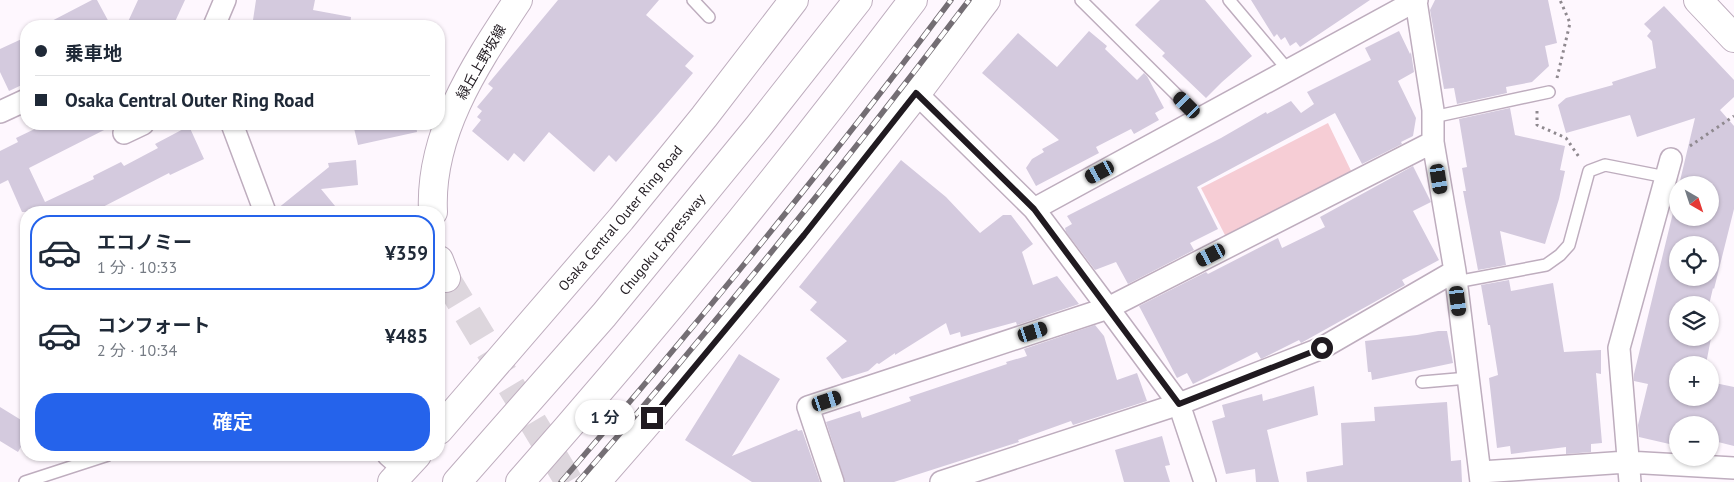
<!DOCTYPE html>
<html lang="ja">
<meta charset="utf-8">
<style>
body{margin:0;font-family:"PT Sans","Noto Sans JP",sans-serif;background:#f6f6f7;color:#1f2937;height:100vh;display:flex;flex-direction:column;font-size:19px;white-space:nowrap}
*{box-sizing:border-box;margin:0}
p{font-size:16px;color:#747a83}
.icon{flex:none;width:28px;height:28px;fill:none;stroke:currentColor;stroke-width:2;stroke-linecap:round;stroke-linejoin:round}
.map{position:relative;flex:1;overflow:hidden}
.sheet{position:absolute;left:20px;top:206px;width:425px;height:255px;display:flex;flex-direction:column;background:#fff;border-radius:20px;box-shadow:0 1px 4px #0004}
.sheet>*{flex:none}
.banner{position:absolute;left:20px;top:20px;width:425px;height:110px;border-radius:20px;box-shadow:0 1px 4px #0004;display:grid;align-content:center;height:110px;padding:0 15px;background:#fff}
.needle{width:32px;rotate:141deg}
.tools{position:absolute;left:1669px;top:176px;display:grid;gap:10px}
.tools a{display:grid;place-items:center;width:50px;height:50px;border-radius:50%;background:#fff;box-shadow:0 1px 4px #0004;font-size:25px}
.end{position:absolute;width:22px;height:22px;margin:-11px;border:6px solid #201a20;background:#fff;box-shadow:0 0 0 2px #fff}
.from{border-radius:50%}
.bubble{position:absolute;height:35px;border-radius:18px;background:#fff;box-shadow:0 1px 4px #0004;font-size:16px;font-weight:600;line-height:35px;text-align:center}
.car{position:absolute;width:15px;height:30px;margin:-15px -8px;border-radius:6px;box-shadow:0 0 4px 1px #0007;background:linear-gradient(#222 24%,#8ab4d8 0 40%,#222 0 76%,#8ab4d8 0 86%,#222 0)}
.banner b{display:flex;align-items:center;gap:18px;height:48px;font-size:19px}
.banner b+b{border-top:1px solid #e0e1e3}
.banner i{width:12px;height:12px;background:#1f2937}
ul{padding:9px 0 0;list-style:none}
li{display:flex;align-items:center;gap:15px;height:75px;margin:0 10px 8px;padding:0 5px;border:2px solid transparent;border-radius:20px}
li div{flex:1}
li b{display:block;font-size:19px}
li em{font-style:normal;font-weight:600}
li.current{border-color:#2563eb}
li>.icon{width:45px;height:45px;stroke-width:1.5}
.button{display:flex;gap:10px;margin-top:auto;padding:10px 15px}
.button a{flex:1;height:58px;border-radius:20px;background:#2563eb;color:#fff;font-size:20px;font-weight:600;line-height:58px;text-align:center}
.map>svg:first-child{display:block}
.green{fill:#f6cdd5}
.building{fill:#d4cade;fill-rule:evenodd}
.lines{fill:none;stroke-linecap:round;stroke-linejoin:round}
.secondary-tunnel{stroke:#ddd6dd;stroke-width:28;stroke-dasharray:28 14;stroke-linecap:butt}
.lane-casing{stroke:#beadbe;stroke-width:14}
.street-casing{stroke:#beadbe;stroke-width:24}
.secondary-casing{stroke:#beadbe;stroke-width:30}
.primary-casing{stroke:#beadbe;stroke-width:30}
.highway-casing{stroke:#beadbe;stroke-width:30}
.path{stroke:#8f898f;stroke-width:3;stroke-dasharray:2.5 4;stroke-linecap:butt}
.lane{stroke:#fff;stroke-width:11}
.street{stroke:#fff;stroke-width:21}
.secondary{stroke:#fff;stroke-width:28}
.primary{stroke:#fff;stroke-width:28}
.highway{stroke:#fff;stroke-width:28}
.rail-casing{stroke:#746e74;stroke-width:5.5}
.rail{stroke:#fff;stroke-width:4;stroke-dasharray:11;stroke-linecap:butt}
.route{stroke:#201a20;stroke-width:6}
.labels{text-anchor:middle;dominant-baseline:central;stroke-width:4;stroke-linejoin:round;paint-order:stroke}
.street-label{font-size:14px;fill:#201a20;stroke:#fff}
</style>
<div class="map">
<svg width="1734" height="482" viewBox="0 0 1734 482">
<rect width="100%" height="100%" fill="#fef7fe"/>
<path class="green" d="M1328 123 1354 177 1227 239 1201 188Z"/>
<path class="building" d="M92 0H97L111 26H42Z
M138 0H185L173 26H126Z
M256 0H315L313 10 351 17 350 26H288L253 20Z
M558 0H659L646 15 694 56 685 66 693 73 658 114 616 162 609 155 594 172 549 132 524 162 514 153 508 161 472 131 481 120 477 117 482 111 477 107 493 88 488 84Z
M1160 0H1205L1252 56 1222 82 1206 98 1162 56 1165 53 1135 25Z
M1251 0H1370L1300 47 1296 42 1290 46 1285 37 1281 40 1277 34 1274 37Z
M1435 0H1548L1557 43 1545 46 1549 66 1532 82 1506 87 1507 93 1457 104 1454 88 1444 89 1430 10Z
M1664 6 1734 80V97L1720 110 1734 126V209L1714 289 1713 288 1709 305H1678V338H1711L1706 364 1708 365H1678V398H1710V382L1734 387V446L1710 440V425H1678V446L1639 437 1638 425 1648 384 1634 381V374L1678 192V218H1710V185H1679L1695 118 1637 137 1630 115 1566 133 1558 105 1566 98 1613 85 1612 82 1656 68 1652 41 1647 36 1651 31 1644 24ZM1678 245H1710V278H1678Z
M1089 31 1107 46 1105 49 1137 80 1144 73 1147 76 1164 108 1155 113 1159 120 1134 134 1131 129 1096 147 1099 153 1036 186 1026 168 1032 159 1044 152 1042 149 1059 140 982 73 1018 33 1057 67Z
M1399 31 1410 54 1411 52 1414 72 1398 81 1416 118 1413 136 1401 142 1402 144 1362 164 1335 113 1197 187 1218 229 1190 243 1194 250 1128 284 1116 262 1095 270 1066 232 1065 228 1072 224 1067 216 1221 138 1266 112 1267 114 1291 101 1301 113 1314 104 1307 92 1371 60 1365 48Z
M26 37V83L9 91 0 72V49Z
M1510 108 1515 135 1565 146 1560 170 1565 171 1559 199 1545 244 1500 231 1506 265 1478 270 1463 191H1466L1462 168 1467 167 1459 119Z
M45 124H116L29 168 45 202 94 179 93 176 121 162 124 166 158 148 155 144 189 126 204 159 170 175 169 173 93 212H22L8 180 0 184V151L18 142 16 138Z
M353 124H416L417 132 358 145Z
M356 160 358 185 321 189 340 212H277V209L329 167 328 163Z
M901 160 946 197 980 233 1003 215H1011L1033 244 1022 252 1033 285 1057 276 1079 304 1017 325 1016 322 961 337 960 332 950 335 946 323 895 355V353L879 364 877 363 868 371 842 379 826 358 847 341 810 310 817 302 799 287Z
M1413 166 1431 202 1413 211 1439 260 1402 280 1405 285 1301 343 1299 340 1261 359 1257 352 1193 384 1187 373 1177 378 1139 306 1206 272 1208 274 1278 238 1282 248 1325 227 1320 217Z
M1509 280 1511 291 1553 283 1564 352 1601 350V374L1596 373 1602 443 1591 444V452L1566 454V447L1511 454 1510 446 1497 448 1489 378 1498 375 1490 325H1488L1481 285Z
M1095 325 1104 336 1117 380 1137 373 1147 401 1073 425 1071 421 1018 440 1019 442 894 482H845L826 422 860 411 862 418 911 401 909 397 1007 364 1006 362 1027 356 1024 349Z
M1438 331H1447L1453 363 1372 380 1371 372H1368L1365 341 1417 335Z
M739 354 780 379 732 456 797 429 798 431 802 430 820 482H752L685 440Z
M1314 386 1318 415 1267 430 1279 482H1256L1255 469 1226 474 1212 421 1225 417 1222 405 1262 394 1263 401Z
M1447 402 1451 461 1461 460 1462 482H1307L1306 472 1343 465 1341 423 1375 421 1374 407Z
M0 407 26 423V438L18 452 0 441Z
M1162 436 1170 465 1165 466 1170 482H1124L1115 450Z"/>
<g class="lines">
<path class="secondary-tunnel" d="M446 278 569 482"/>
<defs>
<path id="lane" d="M693 0 709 17
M1081 0 1200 118
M1229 0 1288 70
M1433 117 1549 92
M1456 282 1546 265 1560 255 1569 245 1589 171 1605 165 1666 177
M1422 382 1468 378
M25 482 108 455"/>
<path id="street" d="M1416 1 1433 110V142L1455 271 1481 482
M214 26 225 0
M916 93 1034 209 1108 308 1179 404 1205 482
M0 112 26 100
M232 124 265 212
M124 133 143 124
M1034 209 1417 0
M388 455 404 469
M1481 472 1627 462 1734 468
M833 482 808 407 1108 308 1433 142
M941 482 1179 404 1322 348 1455 271
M1630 482 1619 348 1671 159"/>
<path id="secondary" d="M1698 0 1734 38
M433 212C429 133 476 64 518 0
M439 260 446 278"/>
<g id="primary">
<path id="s1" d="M439 430 621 219 704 117 794 0"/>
<path d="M392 482 417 455"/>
<path d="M596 482C707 356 813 226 916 94 940 63 962 31 986 0"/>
</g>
<g id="highway">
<path id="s2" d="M457 482 604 315 758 127 858 0"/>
<path d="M520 482C657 327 788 165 913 0"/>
</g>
</defs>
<use href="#lane" class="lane-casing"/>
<use href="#street" class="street-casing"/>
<use href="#secondary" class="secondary-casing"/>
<use href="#primary" class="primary-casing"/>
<use href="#highway" class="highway-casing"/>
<path class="path" d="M1557 78 1570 23 1560 0
M1537 111V125L1566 138 1579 157
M1690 146 1734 116"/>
<use href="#lane" class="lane"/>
<use href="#street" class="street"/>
<use href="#secondary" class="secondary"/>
<use href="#primary" class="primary"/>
<use href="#highway" class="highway"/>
<defs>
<path id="rail" d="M561 482C696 326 827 166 951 0
M578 482C714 326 844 165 969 0"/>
</defs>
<use href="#rail" class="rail-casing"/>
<use href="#rail" class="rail"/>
</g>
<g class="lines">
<path class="route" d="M652 418 804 235 916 93 1034 209 1179 404 1322 348"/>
</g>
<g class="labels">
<g class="street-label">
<text transform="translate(481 62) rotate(-60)">緑丘上野坂線</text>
<text stroke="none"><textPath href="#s1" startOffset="279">Osaka Central Outer Ring Road</textPath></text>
<text stroke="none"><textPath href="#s2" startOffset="314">Chugoku Expressway</textPath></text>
</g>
</g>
</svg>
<div class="tools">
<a><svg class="needle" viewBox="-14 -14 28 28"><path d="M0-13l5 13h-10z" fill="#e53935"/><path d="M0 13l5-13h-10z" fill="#747a83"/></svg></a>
<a><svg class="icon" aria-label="locate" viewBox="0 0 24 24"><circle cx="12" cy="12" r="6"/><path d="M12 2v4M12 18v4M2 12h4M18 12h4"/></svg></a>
<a><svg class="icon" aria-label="layers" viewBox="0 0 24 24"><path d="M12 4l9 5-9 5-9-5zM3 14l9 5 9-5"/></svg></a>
<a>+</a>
<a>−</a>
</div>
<i class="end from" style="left:1322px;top:348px"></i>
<i class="end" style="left:652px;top:418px"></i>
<div class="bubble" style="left:575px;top:400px;width:60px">1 分</div>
<i class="car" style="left:1187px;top:105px;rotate:315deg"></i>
<i class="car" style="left:1100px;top:172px;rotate:242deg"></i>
<i class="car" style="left:1439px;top:179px;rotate:171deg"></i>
<i class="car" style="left:1211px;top:255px;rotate:243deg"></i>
<i class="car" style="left:1458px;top:301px;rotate:173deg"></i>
<i class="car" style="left:1033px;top:332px;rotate:72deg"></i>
<i class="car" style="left:827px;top:401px;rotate:72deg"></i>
<div class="banner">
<b><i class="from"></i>乗車地</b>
<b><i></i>Osaka Central Outer Ring Road</b>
</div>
<section class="sheet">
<ul>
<li class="current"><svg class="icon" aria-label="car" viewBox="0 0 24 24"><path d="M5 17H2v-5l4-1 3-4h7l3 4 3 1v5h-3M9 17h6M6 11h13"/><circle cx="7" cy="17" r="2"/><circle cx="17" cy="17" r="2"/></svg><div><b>エコノミー</b><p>1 分 · 10:33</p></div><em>¥359</em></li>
<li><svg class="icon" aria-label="car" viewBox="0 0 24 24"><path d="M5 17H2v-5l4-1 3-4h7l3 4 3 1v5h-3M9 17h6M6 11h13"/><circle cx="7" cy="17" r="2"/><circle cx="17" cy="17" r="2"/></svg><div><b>コンフォート</b><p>2 分 · 10:34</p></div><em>¥485</em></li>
</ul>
<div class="button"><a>確定</a></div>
</section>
</div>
